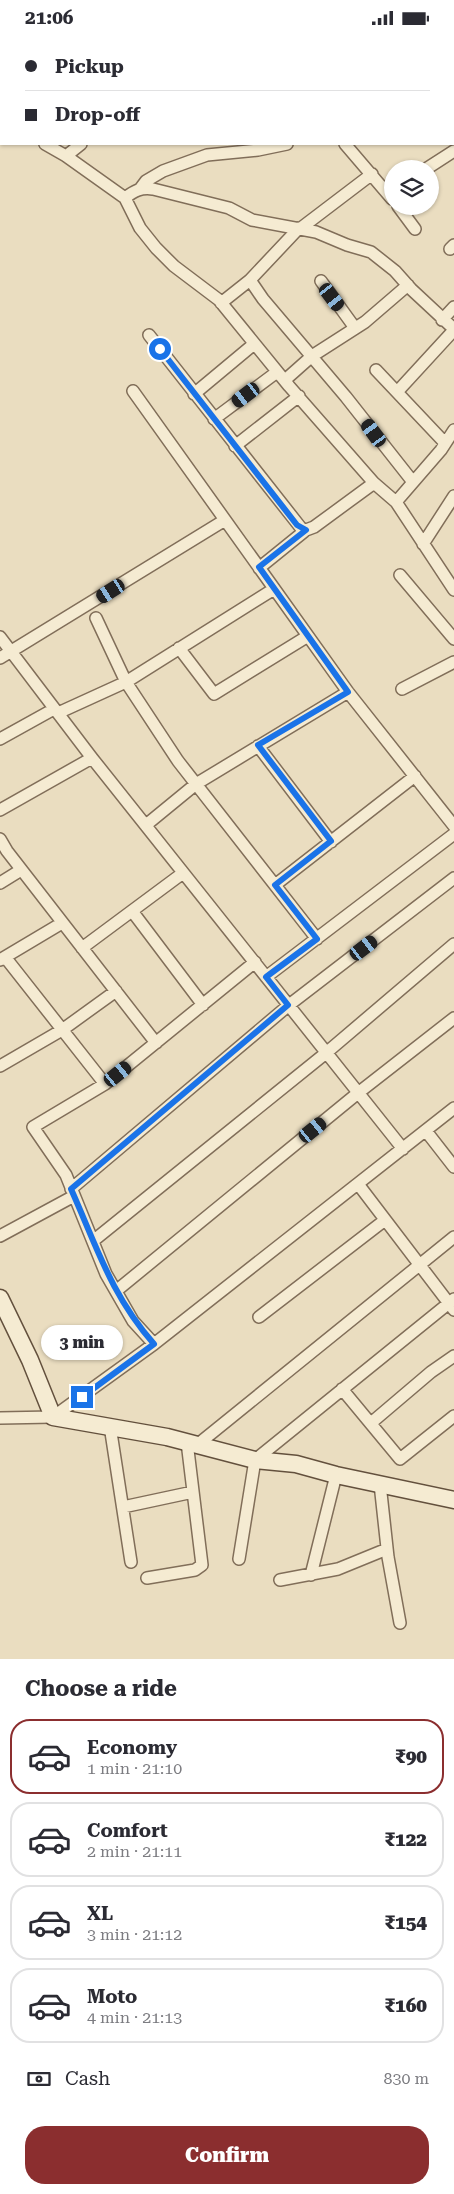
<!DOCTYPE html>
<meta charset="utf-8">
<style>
body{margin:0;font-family:"Roboto Serif",serif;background:#f7f7f7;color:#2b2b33;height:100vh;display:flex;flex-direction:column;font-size:19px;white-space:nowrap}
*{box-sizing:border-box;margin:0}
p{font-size:16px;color:#7c7c81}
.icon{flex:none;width:28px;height:28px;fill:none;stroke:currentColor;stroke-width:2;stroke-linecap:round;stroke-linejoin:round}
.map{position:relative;height:1624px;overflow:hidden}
.panel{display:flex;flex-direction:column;background:#fff;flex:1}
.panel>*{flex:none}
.guide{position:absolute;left:0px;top:0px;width:455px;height:110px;box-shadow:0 1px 4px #0004;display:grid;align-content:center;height:110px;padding:0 25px;background:#fff}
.buttons{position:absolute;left:384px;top:125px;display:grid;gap:10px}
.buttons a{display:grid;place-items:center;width:55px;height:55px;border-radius:50%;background:#fff;box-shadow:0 1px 4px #0004;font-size:25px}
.end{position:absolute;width:22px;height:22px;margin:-11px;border:6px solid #1a73e8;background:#fff;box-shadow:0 0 0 2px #fff}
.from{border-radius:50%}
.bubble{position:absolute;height:35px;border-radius:18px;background:#fff;box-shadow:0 1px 4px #0004;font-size:16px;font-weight:800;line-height:35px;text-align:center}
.car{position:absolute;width:15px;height:30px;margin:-15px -8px;border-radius:6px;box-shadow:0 0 4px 1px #0007;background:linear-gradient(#222 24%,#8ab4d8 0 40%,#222 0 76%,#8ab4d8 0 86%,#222 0)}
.guide b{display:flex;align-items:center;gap:18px;height:48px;font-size:19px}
.guide b+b{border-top:1px solid #e1e1e2}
.guide i{width:12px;height:12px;background:#2b2b33}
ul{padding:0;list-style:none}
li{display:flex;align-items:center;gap:15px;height:75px;margin:0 10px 8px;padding:0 15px;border:2px solid #e1e1e2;border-radius:20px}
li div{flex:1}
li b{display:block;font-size:19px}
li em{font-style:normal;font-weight:800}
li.active{border-color:#8b2e2f}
li>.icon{width:45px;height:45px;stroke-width:1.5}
h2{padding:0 25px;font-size:22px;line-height:60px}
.pay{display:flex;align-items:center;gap:12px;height:55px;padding:0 25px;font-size:19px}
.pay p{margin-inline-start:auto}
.primary-button{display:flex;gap:10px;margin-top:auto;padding:10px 25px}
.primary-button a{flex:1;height:58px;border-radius:20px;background:#8b2e2f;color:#fff;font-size:20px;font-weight:800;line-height:58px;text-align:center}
.status{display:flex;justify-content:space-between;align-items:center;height:35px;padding:0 25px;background:#fff;direction:ltr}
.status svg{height:14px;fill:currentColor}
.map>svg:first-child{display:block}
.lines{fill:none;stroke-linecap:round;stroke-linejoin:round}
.street-casing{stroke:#816e59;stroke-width:14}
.secondary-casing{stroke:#63503d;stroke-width:19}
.street{stroke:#f5ebd2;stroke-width:11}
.secondary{stroke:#f5ebd2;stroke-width:16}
.route{stroke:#1a73e8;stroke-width:6}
</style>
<div class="status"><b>21:06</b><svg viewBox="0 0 49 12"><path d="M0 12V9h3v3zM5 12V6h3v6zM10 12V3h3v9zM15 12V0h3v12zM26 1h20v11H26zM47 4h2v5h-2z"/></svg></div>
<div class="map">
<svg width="454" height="1624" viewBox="0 0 454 1624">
<rect width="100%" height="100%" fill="#eaddc0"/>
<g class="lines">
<defs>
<path id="street" d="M261 0 262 1
M212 1 214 0
M320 1 322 0
M0 79 1 80
M45 109 66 121 125 163C134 156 141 152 153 154L229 173 252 185 316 197 347 210 371 217 395 236 411 254 454 294
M345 109 392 164
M66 121 81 109
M426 134 454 116
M140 154 146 146 163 136 207 120 258 115 287 109
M125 163 140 193 156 213 174 231 219 265 289 351 374 448 396 467 454 555
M398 171 415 194
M301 193 372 139
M450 214 454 210
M250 245 263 264 346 362 413 447
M321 246 355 293
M221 268 250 245 299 193
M442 285 454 272
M149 300 301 493 306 495 314 492 374 448
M376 335 445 408
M285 345 312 321 365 287 408 250
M133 356 348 657 454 791
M397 357 454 295
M194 359 254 309
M214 384 277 337
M235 411 299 361
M396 467 441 415 454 395
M423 509 454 461
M259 533 306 495
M400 540 454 604
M96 583 126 647 178 726 317 904
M0 602 92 723 403 1114
M179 613 214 659 308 601
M0 623 225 485
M402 654 454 627
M58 678 126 647 274 554
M0 704 54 674
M258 711 331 807
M0 775 92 723
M146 790 196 749 348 657
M0 804 7 816 156 1008
M0 848 21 835
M275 850 415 741
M132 876 203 970
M82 913 183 838
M5 922 105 1049
M0 925 62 888
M266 942 454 799
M0 1031 62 995 116 956
M426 1096 454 1132
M358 1149 454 1275
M71 1154 289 970 454 843
M0 1201 74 1161
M93 1206 326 1018 454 909
M116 1256 358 1058 454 983
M259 1282 385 1185
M154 1309 133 1286 106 1239 66 1140 33 1092 105 1049 255 927
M342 1354 400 1424 454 1381
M0 1383 53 1382 154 1309 454 1073
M371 1388 431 1337 454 1321
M110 1391 131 1527
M197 1410 454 1202
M380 1449 388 1522 400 1588
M123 1472 193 1457
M239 1524 255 1425 454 1264
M311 1540 336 1440
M147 1543 195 1535 202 1530 187 1407
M280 1545 338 1534 387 1514"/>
<path id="secondary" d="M25 1 26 0
M56 1 58 0
M0 21 1 20
M0 43 1 42
M0 1263 30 1325 53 1382 167 1402 255 1425 296 1429 336 1440 454 1465"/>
</defs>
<use href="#street" class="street-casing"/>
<use href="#secondary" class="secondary-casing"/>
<use href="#street" class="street"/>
<use href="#secondary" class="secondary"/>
</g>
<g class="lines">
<path class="route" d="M82 1362 154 1309C111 1260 97 1212 71 1154L288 970 266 942 317 904 275 850 331 806 258 710 348 657 259 532 306 495 297 490 160 314"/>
</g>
</svg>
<div class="buttons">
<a><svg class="icon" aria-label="layers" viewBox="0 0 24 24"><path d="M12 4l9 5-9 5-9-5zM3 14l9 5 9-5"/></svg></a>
</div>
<i class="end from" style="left:160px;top:314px"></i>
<i class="end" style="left:82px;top:1362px"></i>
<div class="bubble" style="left:41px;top:1290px;width:82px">3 min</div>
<i class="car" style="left:332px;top:262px;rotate:143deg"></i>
<i class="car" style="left:246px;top:360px;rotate:233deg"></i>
<i class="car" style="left:374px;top:398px;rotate:324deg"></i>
<i class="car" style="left:111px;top:556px;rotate:238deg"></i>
<i class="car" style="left:364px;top:913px;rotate:53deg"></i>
<i class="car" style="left:118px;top:1039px;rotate:51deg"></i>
<i class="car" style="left:313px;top:1095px;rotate:51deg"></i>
<div class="guide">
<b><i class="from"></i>Pickup</b>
<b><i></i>Drop-off</b>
</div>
</div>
<section class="panel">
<h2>Choose a ride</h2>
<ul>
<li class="active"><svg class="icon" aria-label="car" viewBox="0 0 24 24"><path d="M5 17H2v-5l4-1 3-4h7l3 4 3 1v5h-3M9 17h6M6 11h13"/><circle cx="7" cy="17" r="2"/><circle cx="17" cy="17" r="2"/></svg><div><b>Economy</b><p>1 min · 21:10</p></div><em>₹90</em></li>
<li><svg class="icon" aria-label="car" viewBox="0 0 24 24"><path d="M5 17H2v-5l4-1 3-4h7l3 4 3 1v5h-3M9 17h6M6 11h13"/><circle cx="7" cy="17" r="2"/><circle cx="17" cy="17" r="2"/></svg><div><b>Comfort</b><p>2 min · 21:11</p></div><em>₹122</em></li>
<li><svg class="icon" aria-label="car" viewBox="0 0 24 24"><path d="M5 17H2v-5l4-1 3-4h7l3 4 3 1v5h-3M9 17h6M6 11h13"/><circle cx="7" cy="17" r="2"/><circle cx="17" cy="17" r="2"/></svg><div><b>XL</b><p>3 min · 21:12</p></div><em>₹154</em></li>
<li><svg class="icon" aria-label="car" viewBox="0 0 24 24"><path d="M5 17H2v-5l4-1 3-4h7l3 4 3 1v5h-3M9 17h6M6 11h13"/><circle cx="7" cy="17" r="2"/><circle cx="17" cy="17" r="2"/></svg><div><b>Moto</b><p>4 min · 21:13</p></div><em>₹160</em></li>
</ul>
<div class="pay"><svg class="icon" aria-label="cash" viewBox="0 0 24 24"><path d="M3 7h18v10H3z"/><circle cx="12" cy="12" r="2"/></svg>Cash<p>830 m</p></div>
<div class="primary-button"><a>Confirm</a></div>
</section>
